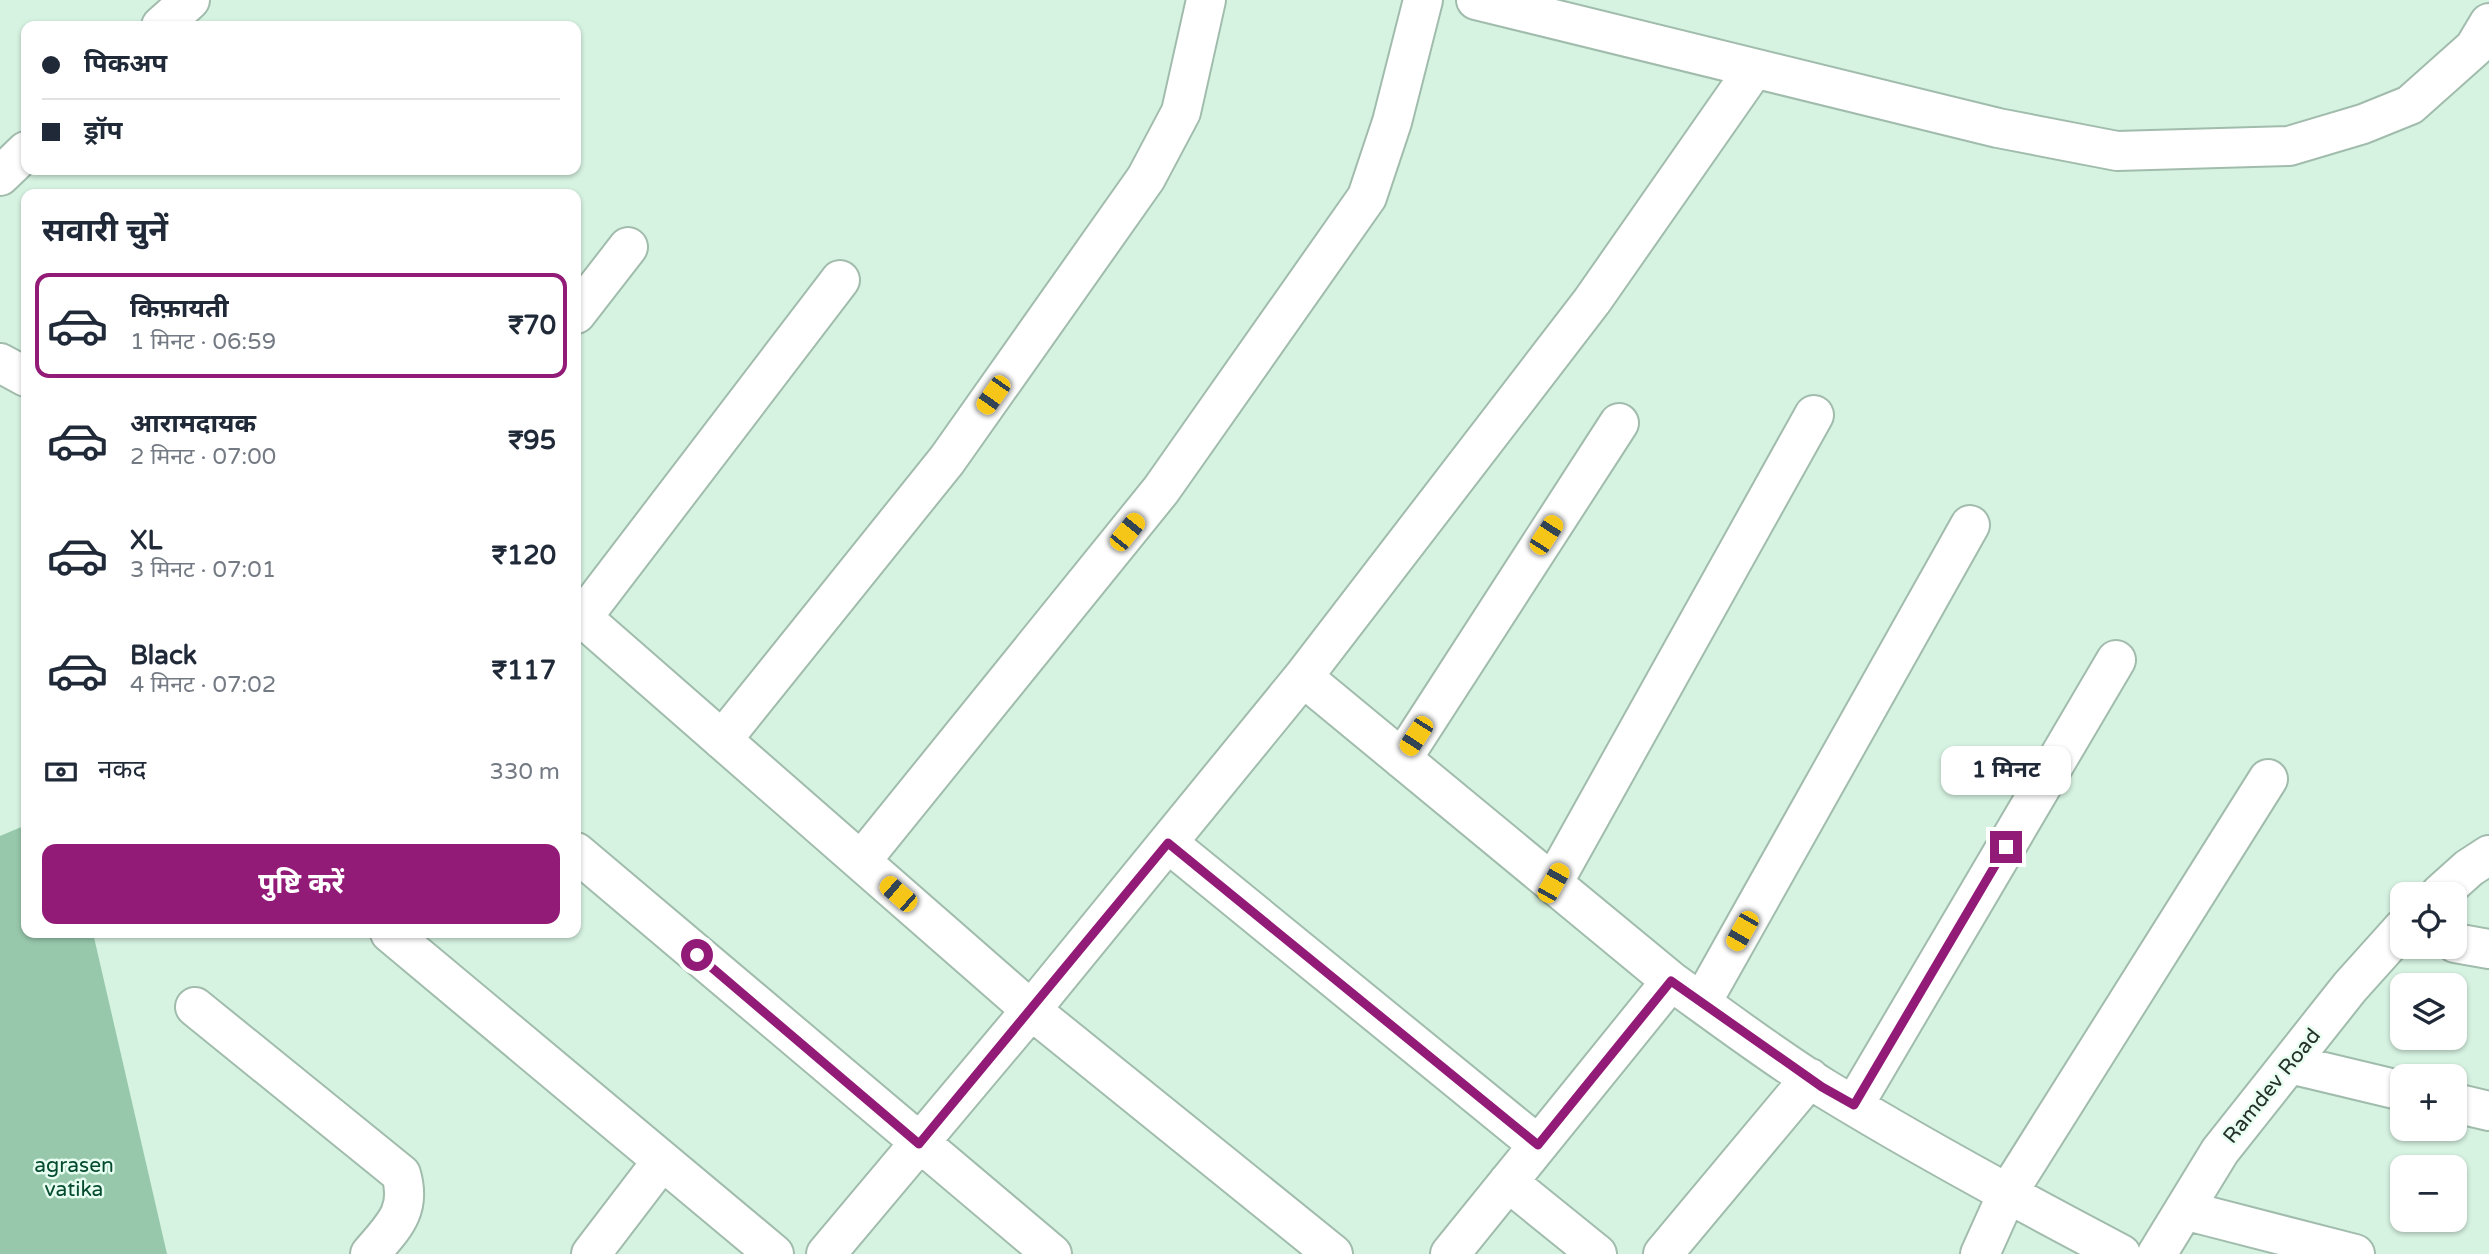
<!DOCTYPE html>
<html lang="hi">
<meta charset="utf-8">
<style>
body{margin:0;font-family:"Varela Round","Noto Sans Devanagari",sans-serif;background:#f6f6f7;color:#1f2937;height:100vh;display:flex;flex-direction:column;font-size:26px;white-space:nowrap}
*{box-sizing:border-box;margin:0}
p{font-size:23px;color:#747a83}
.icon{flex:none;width:38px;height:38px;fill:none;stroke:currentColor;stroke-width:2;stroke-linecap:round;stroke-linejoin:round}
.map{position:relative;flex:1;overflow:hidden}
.drawer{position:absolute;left:21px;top:189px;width:560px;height:749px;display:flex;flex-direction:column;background:#fff;border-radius:14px;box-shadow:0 2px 5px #0004}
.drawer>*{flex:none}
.banner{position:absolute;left:21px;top:21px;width:560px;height:154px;border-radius:14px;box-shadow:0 2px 5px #0004;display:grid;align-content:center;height:154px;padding:0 21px;background:#fff}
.controls{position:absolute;left:2390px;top:882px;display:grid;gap:14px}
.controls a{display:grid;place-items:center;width:77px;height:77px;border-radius:14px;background:#fff;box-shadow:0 2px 5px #0004;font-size:35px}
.end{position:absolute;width:32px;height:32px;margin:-16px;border:9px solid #931b78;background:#fff;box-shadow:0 0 0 4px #fff}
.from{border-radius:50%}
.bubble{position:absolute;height:49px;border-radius:14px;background:#fff;box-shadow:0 2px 5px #0004;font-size:23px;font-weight:700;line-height:49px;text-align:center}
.car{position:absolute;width:21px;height:42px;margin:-21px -10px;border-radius:9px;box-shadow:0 0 5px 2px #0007;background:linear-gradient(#f5c518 24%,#345 0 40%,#f5c518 0 76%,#345 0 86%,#f5c518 0)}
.banner b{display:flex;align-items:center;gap:24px;height:66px;font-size:26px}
.banner b+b{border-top:2px solid #e0e1e3}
.banner i{width:18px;height:18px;background:#1f2937}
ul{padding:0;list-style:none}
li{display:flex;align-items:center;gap:21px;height:105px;margin:0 14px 10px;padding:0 7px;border:4px solid transparent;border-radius:14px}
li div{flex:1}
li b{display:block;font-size:26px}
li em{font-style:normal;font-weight:700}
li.active{border-color:#931b78}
li>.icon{width:63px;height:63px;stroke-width:1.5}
h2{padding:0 21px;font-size:32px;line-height:84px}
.pay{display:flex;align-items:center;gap:18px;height:77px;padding:0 21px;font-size:26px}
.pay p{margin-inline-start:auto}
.button{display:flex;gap:14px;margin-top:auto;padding:14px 21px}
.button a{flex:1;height:80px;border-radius:14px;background:#931b78;color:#fff;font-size:28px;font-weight:700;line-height:80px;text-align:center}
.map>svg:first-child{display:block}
.green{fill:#97c8ac}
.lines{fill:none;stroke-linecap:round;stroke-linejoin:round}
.minor-casing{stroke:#a1bcac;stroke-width:42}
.minor{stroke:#fff;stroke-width:38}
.route{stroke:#931b78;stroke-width:9}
.labels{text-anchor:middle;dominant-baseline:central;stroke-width:5;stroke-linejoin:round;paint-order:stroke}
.street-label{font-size:21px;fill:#25302a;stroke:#e7fef0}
.park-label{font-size:21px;fill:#054b2f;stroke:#e7fef0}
</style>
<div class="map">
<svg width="2489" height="1254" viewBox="0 0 2489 1254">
<rect width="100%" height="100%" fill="#d6f2e1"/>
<path class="green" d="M26 825V933H93L167 1254H0V836Z"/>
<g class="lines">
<defs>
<path id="minor" d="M1476 0 1998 128 2117 151 2289 146 2363 124 2410 105 2474 48 2489 23
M161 26 190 0
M0 176 26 151
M576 314 628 247
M0 363 26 377
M576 612 1031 1010 1333 1254
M582 618 840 280
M1303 677 1671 981C1721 1017 1771 1055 1824 1088 1920 1147 2020 1201 2121 1254
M722 740 947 460 1146 178 1181 112 1206 0
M1402 759 1619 423
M1168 843 1538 1145
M576 852 1052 1254
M861 861 1161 490 1367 197 1392 122 1423 0
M1553 883 1814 415
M2440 894 2469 868 2489 855
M390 933 774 1254
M2455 943 2489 949
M1702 1002 1970 525
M195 1007 401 1174C412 1211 393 1227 370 1254
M2290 1064 2403 1091
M2455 1103 2489 1111
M1854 1105 2116 660
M1508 1182 1597 1254
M2184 1210 2355 1254
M591 1254 662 1161
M826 1254 1031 1010 1303 677 1592 301 1754 69
M1450 1254 1671 981
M1663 1254 1810 1078
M1980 1254 2007 1194 2268 779
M2157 1254 2220 1151 2350 987 2403 928"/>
</defs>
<use href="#minor" class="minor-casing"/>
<use href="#minor" class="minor"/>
</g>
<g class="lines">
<path class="route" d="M697 955 919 1144 1168 843 1538 1145 1671 981 1822 1087 1854 1105 2006 847"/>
</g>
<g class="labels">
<g class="street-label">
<text transform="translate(2272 1086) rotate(-51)">Ramdev Road</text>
</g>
<g class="park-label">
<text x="74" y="1165">agrasen<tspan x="74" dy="24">vatika</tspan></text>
</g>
</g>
</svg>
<div class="controls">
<a><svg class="icon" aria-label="locate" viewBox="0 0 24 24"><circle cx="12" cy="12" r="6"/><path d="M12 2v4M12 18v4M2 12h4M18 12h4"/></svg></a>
<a><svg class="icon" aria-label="layers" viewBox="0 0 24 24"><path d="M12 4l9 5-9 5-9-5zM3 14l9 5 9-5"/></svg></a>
<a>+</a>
<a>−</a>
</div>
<i class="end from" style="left:697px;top:955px"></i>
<i class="end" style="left:2006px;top:847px"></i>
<div class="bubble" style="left:1941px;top:746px;width:130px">1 मिनट</div>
<i class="car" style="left:993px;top:395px;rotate:215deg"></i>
<i class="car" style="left:1127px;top:532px;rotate:39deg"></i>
<i class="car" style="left:1546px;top:535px;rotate:33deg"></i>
<i class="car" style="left:1416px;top:736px;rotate:213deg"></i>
<i class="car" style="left:1553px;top:883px;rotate:29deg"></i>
<i class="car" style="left:898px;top:894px;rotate:311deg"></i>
<i class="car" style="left:1742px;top:931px;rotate:210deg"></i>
<div class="banner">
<b><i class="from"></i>पिकअप</b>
<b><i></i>ड्रॉप</b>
</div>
<section class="drawer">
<h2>सवारी चुनें</h2>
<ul>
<li class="active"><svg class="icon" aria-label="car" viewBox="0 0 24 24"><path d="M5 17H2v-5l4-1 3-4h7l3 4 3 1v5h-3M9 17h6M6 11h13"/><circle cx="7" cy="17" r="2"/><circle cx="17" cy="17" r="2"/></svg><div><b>किफ़ायती</b><p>1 मिनट · 06:59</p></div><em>₹70</em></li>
<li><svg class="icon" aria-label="car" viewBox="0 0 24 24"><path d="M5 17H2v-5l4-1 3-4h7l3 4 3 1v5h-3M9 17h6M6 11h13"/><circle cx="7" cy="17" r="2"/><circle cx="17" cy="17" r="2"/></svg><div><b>आरामदायक</b><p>2 मिनट · 07:00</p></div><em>₹95</em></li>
<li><svg class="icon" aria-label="car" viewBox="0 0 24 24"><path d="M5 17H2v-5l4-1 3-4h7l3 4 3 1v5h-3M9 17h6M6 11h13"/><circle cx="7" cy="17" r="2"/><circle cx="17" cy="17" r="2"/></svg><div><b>XL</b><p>3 मिनट · 07:01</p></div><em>₹120</em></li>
<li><svg class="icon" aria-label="car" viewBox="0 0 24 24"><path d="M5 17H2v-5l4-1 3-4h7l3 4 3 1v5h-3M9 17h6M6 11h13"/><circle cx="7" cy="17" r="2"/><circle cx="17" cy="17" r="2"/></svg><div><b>Black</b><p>4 मिनट · 07:02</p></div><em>₹117</em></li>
</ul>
<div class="pay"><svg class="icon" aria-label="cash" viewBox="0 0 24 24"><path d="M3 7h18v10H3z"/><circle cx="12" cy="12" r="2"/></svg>नकद<p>330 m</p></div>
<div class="button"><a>पुष्टि करें</a></div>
</section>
</div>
